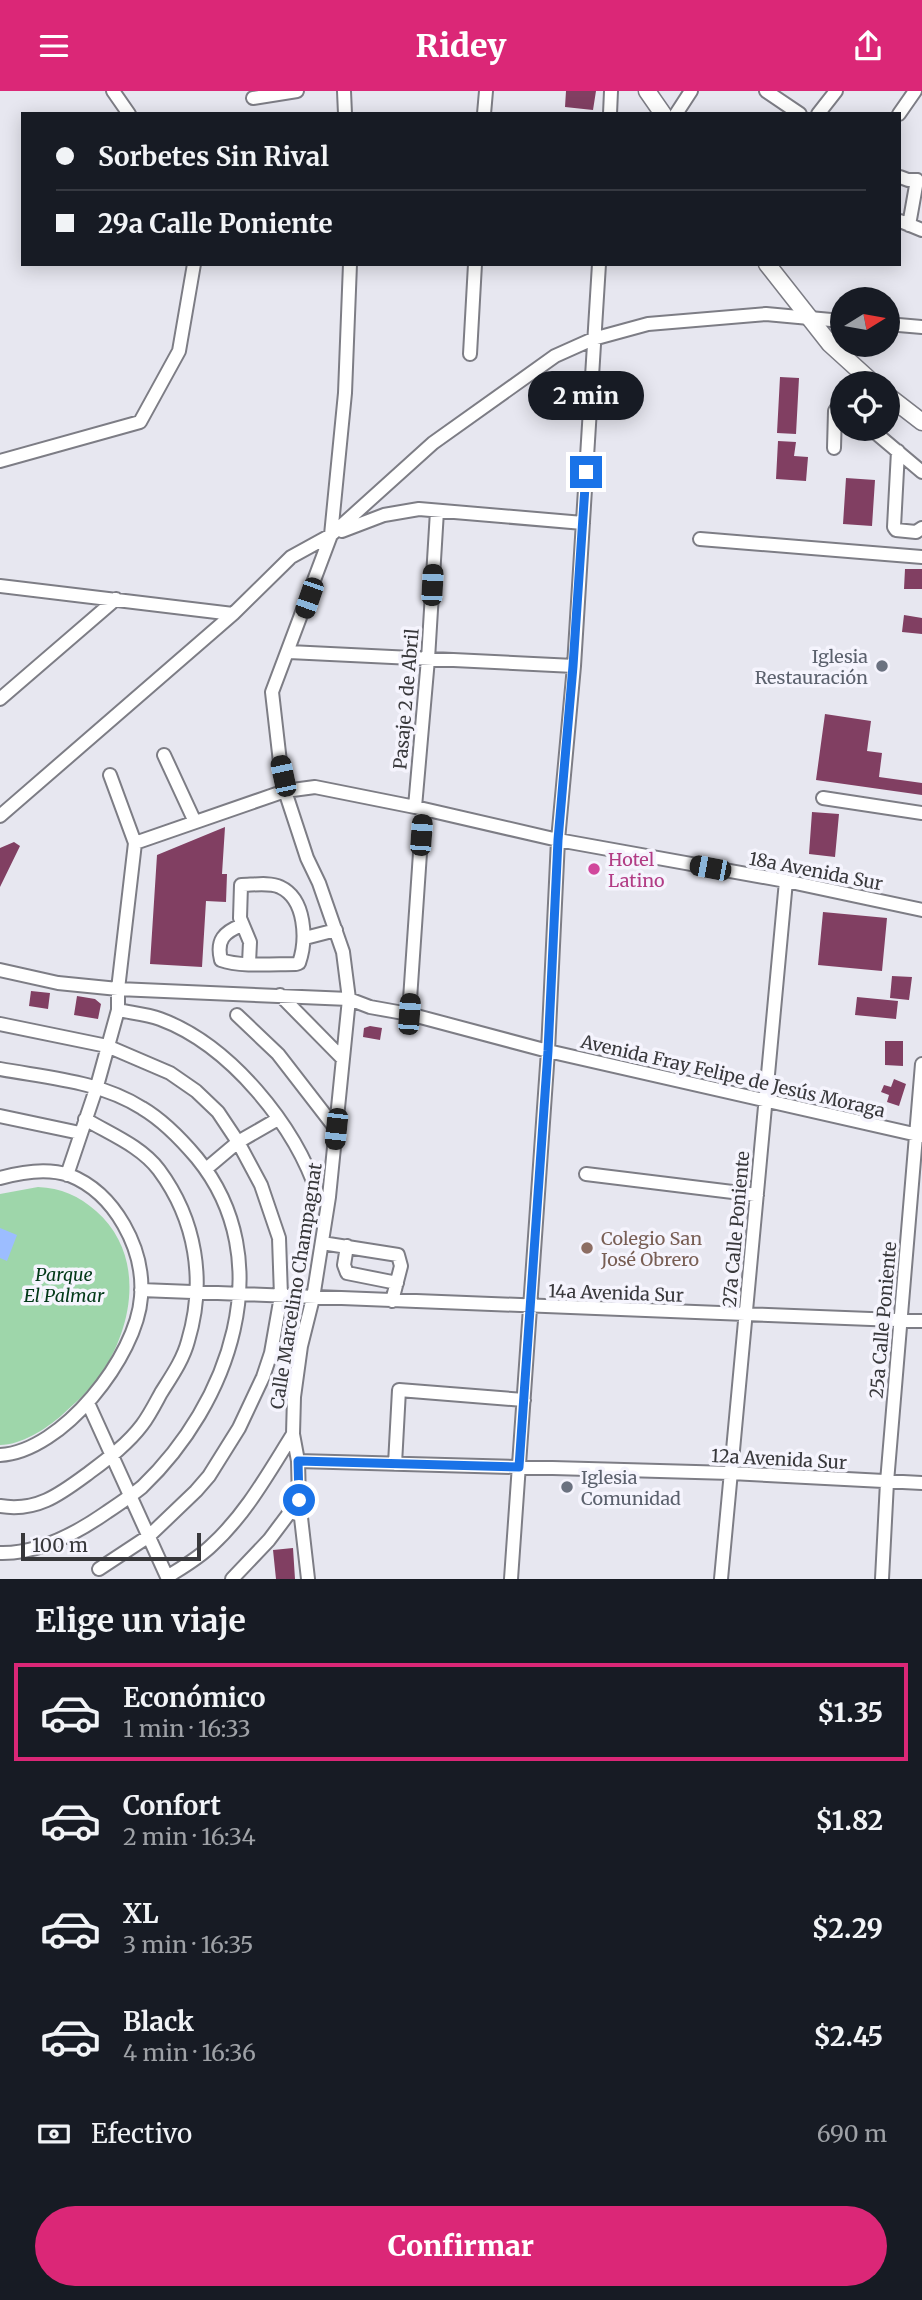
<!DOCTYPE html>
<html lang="es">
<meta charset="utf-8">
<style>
body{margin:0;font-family:Merriweather,serif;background:#242831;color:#f1f3f6;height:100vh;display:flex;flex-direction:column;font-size:26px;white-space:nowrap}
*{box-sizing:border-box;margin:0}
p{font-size:23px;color:#9ea1a6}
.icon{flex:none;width:38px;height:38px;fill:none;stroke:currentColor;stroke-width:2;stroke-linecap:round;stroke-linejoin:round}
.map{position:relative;height:1488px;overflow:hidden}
.drawer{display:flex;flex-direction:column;background:#171b24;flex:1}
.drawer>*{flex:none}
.hud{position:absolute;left:21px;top:21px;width:880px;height:154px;border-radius:0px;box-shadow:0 4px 18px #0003;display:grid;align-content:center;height:154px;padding:0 35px;background:#171b24}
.needle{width:46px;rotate:79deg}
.fabs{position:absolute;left:830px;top:196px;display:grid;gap:14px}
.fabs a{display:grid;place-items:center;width:70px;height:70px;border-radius:50%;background:#171b24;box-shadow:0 4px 18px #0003;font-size:35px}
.scale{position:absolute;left:21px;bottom:18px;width:180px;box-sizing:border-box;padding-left:7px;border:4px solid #38383b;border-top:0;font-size:19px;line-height:24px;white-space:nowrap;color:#38383b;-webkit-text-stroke:5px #f5f4fd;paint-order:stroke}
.end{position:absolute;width:32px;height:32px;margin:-16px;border:9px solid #1a73e8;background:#fff;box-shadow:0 0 0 4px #fff}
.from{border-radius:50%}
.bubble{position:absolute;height:49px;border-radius:24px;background:#171b24;box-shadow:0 4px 18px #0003;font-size:23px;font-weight:800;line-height:49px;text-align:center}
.car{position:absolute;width:21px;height:42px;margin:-21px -10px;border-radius:9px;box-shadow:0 0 5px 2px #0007;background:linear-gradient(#222 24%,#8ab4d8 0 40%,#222 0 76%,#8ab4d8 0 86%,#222 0)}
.hud b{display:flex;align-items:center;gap:24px;height:66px;font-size:26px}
.hud b+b{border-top:2px solid #363941}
.hud i{width:18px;height:18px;background:#f1f3f6}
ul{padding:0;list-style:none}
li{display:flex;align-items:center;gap:21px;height:98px;margin:0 14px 10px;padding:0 21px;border:4px solid transparent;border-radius:0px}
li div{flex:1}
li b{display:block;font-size:26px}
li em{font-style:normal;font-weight:800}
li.active{border-color:#db2777}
li>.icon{width:63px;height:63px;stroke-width:1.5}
h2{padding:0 35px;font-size:32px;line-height:84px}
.pay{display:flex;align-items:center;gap:18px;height:77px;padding:0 35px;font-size:26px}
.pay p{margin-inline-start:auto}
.button{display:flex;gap:14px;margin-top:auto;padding:14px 35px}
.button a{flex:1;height:80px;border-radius:42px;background:#db2777;color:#fff;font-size:28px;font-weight:800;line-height:80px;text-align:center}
header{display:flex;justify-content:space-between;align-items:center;height:91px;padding:0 35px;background:#db2777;color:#fff;font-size:32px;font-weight:800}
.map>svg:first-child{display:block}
.green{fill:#9ed6aa}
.water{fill:#9cbdff}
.building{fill:#813f62}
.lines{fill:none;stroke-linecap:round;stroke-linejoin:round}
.minor-casing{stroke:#7d7d85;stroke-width:16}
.major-casing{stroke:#7d7d85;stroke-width:19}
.minor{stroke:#fff;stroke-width:12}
.major{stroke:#fff;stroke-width:16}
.route{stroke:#1a73e8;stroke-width:9}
.worship-dot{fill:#6b7280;stroke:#f5f4fd;stroke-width:2.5}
.hotel-dot{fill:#d1479c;stroke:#f5f4fd;stroke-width:2.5}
.education-dot{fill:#8d6e63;stroke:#f5f4fd;stroke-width:2.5}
.labels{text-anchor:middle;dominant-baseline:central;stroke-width:7;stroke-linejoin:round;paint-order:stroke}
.worship-label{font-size:18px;fill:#5b616d;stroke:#f5f4fd;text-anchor:end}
.street-label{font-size:18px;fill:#38383b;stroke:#f5f4fd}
.hotel-label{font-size:18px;fill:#b23c85;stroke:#f5f4fd;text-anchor:start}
.education-label{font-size:18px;fill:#785e54;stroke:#f5f4fd;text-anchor:start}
.park-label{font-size:18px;font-style:italic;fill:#023918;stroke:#f5f4fd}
</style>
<header><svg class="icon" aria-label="menu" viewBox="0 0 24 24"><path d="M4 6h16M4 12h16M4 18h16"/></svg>Ridey<svg class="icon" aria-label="share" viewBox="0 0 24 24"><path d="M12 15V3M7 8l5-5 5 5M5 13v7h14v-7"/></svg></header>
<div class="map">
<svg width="922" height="1488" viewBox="0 0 922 1488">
<rect width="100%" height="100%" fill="#e7e7f0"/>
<path class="green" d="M38 1096C61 1097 79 1105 96 1120 146 1164 134 1236 99 1286 88 1301 75 1312 62 1324 46 1338 21 1354 0 1354V1103Z"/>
<path class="water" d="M0 1137 17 1144 7 1170 0 1167Z"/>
<path class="building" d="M566 0H596L593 19 565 16Z
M780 286 799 287 796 343 777 342Z
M778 350 796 351 794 365 808 366 806 390 776 388Z
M846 387 875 389 872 435 843 433Z
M905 478H922V498H904Z
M904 524 922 527V543L902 541Z
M825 623 871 630 867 660 882 662 879 686 922 692V704L816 689Z
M812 721 839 723 835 766 809 763Z
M225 736 222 783H227L226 811 206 810 202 876 150 873 157 764Z
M14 751 20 755 0 796V757Z
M823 821 887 827 882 880 818 874Z
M892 885 912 886 909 909 890 907Z
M31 900 50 902 48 918 29 915Z
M77 905 95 908 101 913 98 928 74 924Z
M857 906 898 910 896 928 855 924Z
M370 935 382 937 380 949 363 946 364 937Z
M885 950H903V975L885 974Z
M894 988 906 993 899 1015 887 1011 889 1004 881 1001 884 994 891 996Z
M293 1457 295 1488H276L273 1459Z"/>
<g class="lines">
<defs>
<path id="minor" d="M113 0 129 23
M344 0 345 23
M766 0 800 23
M253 7 297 0
M484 23 486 0
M610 23 611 0
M676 23 691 0
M818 23 836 0
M899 23 915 0
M900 86 908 89H917
M900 130 922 139
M909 134 917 89
M887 233 922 236
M470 263 475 173
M871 338 922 381
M834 357 835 320 842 309
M898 360 894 436 896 439 916 441 922 437
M0 370 140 331 179 260 194 173
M342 440 384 424 419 418 583 432
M700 448 922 466
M0 495 233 523
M289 561 574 575
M0 608 116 508
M164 664 195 731
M110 684 135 752
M823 707 922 722
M415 716 428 568 437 420
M0 725 233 523 291 466 331 444 433 352 555 265 593 248 648 233 766 223 842 230
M242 834C224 841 216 849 221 869 240 876 274 873 296 873L299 872C307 849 306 808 280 796 270 791 252 794 241 794L240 827 250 851 249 872
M305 847 336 839
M0 879 58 892 118 898 349 908 370 916 409 923 548 960 922 1045
M280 904 343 968
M118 919C132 922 147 923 160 928 230 954 295 1034 318 1104
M409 923 423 718
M237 924 278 963 336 1038
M0 933 107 955 170 982 196 1000 218 1021 238 1051 261 1094 279 1147 281 1205 271 1262 263 1286 239 1337 209 1385 196 1400 149 1445 99 1478
M0 978C49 987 99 990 142 1017 164 1030 181 1048 197 1067 281 1170 229 1313 142 1396 131 1405 119 1413 107 1421 77 1442 38 1463 0 1462
M0 1025 80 1042
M206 1078 238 1051 278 1028
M586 1083 757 1104
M67 1084 97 995 118 919V898L135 752 285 700 315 696 415 716 558 749 786 790 922 819
M0 1087C21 1081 48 1077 69 1084 115 1102 145 1158 141 1206 137 1265 62 1361 0 1364
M322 1152 398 1164 401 1175 392 1210
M347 1155 344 1174 347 1182 397 1192
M141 1199 922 1230
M88 1312 168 1488
M298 1370 731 1382 922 1392
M395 1373 399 1299 524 1309
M0 1415C36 1421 59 1404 86 1384 106 1369 127 1354 142 1334 149 1325 155 1313 161 1302 171 1286 183 1269 188 1250 206 1190 196 1129 159 1079 141 1055 110 1043 85 1028
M167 1486C183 1476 199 1467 212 1454 246 1423 269 1381 293 1343
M232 1488 269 1449 299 1409
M308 1488 299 1409 298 1370 293 1343 294 1306 301 1255 313 1207 329 1106 349 908 343 861 319 792 307 767 285 700 280 671 272 601 331 444 345 302 350 173
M511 1488 548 960 558 749 574 575 599 173
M721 1488 786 790
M882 1488 887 1391 922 973"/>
<path id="major" d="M647 0 663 23
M767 173 830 253 873 292
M887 304 922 331"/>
</defs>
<use href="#minor" class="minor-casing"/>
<use href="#major" class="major-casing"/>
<use href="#minor" class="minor"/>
<use href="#major" class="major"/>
</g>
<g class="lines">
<path class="route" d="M299 1409 298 1370 519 1376 548 960 558 749 573 575 586 381"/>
</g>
<g class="worship-dot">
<circle cx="882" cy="575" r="7"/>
<circle cx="567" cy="1396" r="7"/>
</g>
<circle class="hotel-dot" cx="594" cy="778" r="7"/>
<circle class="education-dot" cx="587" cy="1157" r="7"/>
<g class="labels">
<g class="worship-label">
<text x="868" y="565">Iglesia<tspan x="868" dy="21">Restauración</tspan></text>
<text x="581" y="1386" text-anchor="start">Iglesia<tspan x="581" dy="21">Comunidad</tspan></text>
</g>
<g class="street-label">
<text transform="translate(406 608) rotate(-85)">Pasaje 2 de Abril</text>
<text transform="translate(816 780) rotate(11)">18a Avenida Sur</text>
<text transform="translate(733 985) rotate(13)">Avenida Fray Felipe de Jesús Moraga</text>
<text transform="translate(736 1138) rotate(-85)">27a Calle Poniente</text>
<text transform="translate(296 1195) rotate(-81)">Calle Marcelino Champagnat</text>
<text transform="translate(616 1202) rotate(2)">14a Avenida Sur</text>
<text transform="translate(883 1229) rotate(-85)">25a Calle Poniente</text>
<text transform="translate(779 1368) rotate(3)">12a Avenida Sur</text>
</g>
<g class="hotel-label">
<text x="608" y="768">Hotel<tspan x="608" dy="21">Latino</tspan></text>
</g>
<g class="education-label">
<text x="601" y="1147">Colegio San<tspan x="601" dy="21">José Obrero</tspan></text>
</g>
<g class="park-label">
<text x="64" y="1183">Parque<tspan x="64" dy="21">El Palmar</tspan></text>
</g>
</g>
</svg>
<div class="fabs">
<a><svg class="needle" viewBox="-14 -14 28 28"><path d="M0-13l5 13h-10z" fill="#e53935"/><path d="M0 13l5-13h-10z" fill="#9ea1a6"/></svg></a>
<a><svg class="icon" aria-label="locate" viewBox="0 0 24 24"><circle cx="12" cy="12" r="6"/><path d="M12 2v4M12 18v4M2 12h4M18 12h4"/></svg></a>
</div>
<div class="scale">100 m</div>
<i class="end from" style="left:299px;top:1409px"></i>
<i class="end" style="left:586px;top:381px"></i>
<div class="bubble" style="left:528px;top:280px;width:116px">2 min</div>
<i class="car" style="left:432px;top:494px;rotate:3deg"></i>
<i class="car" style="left:309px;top:507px;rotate:199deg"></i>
<i class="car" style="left:283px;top:685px;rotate:348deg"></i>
<i class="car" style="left:421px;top:744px;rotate:4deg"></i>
<i class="car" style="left:710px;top:777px;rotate:281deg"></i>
<i class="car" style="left:409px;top:923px;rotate:4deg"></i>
<i class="car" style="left:336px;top:1038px;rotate:186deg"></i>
<div class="hud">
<b><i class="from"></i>Sorbetes Sin Rival</b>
<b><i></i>29a Calle Poniente</b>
</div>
</div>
<section class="drawer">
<h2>Elige un viaje</h2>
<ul>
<li class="active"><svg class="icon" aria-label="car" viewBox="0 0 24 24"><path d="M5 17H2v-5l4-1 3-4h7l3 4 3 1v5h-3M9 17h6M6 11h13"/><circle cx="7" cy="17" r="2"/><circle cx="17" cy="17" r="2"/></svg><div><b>Económico</b><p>1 min · 16:33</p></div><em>$1.35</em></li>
<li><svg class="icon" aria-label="car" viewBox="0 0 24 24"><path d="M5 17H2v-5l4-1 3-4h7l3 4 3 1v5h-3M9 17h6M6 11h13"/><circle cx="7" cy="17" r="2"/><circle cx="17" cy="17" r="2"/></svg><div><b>Confort</b><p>2 min · 16:34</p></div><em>$1.82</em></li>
<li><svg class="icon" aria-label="car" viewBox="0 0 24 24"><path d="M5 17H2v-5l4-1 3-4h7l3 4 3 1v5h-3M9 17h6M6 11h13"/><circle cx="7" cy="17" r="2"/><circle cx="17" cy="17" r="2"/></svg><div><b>XL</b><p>3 min · 16:35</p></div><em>$2.29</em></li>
<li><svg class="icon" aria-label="car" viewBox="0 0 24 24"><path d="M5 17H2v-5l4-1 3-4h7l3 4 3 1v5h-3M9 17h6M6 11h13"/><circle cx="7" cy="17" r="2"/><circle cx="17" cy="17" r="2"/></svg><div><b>Black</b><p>4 min · 16:36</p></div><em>$2.45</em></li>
</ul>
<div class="pay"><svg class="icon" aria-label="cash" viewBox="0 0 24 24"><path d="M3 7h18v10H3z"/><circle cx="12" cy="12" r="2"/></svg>Efectivo<p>690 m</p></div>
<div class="button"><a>Confirmar</a></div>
</section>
